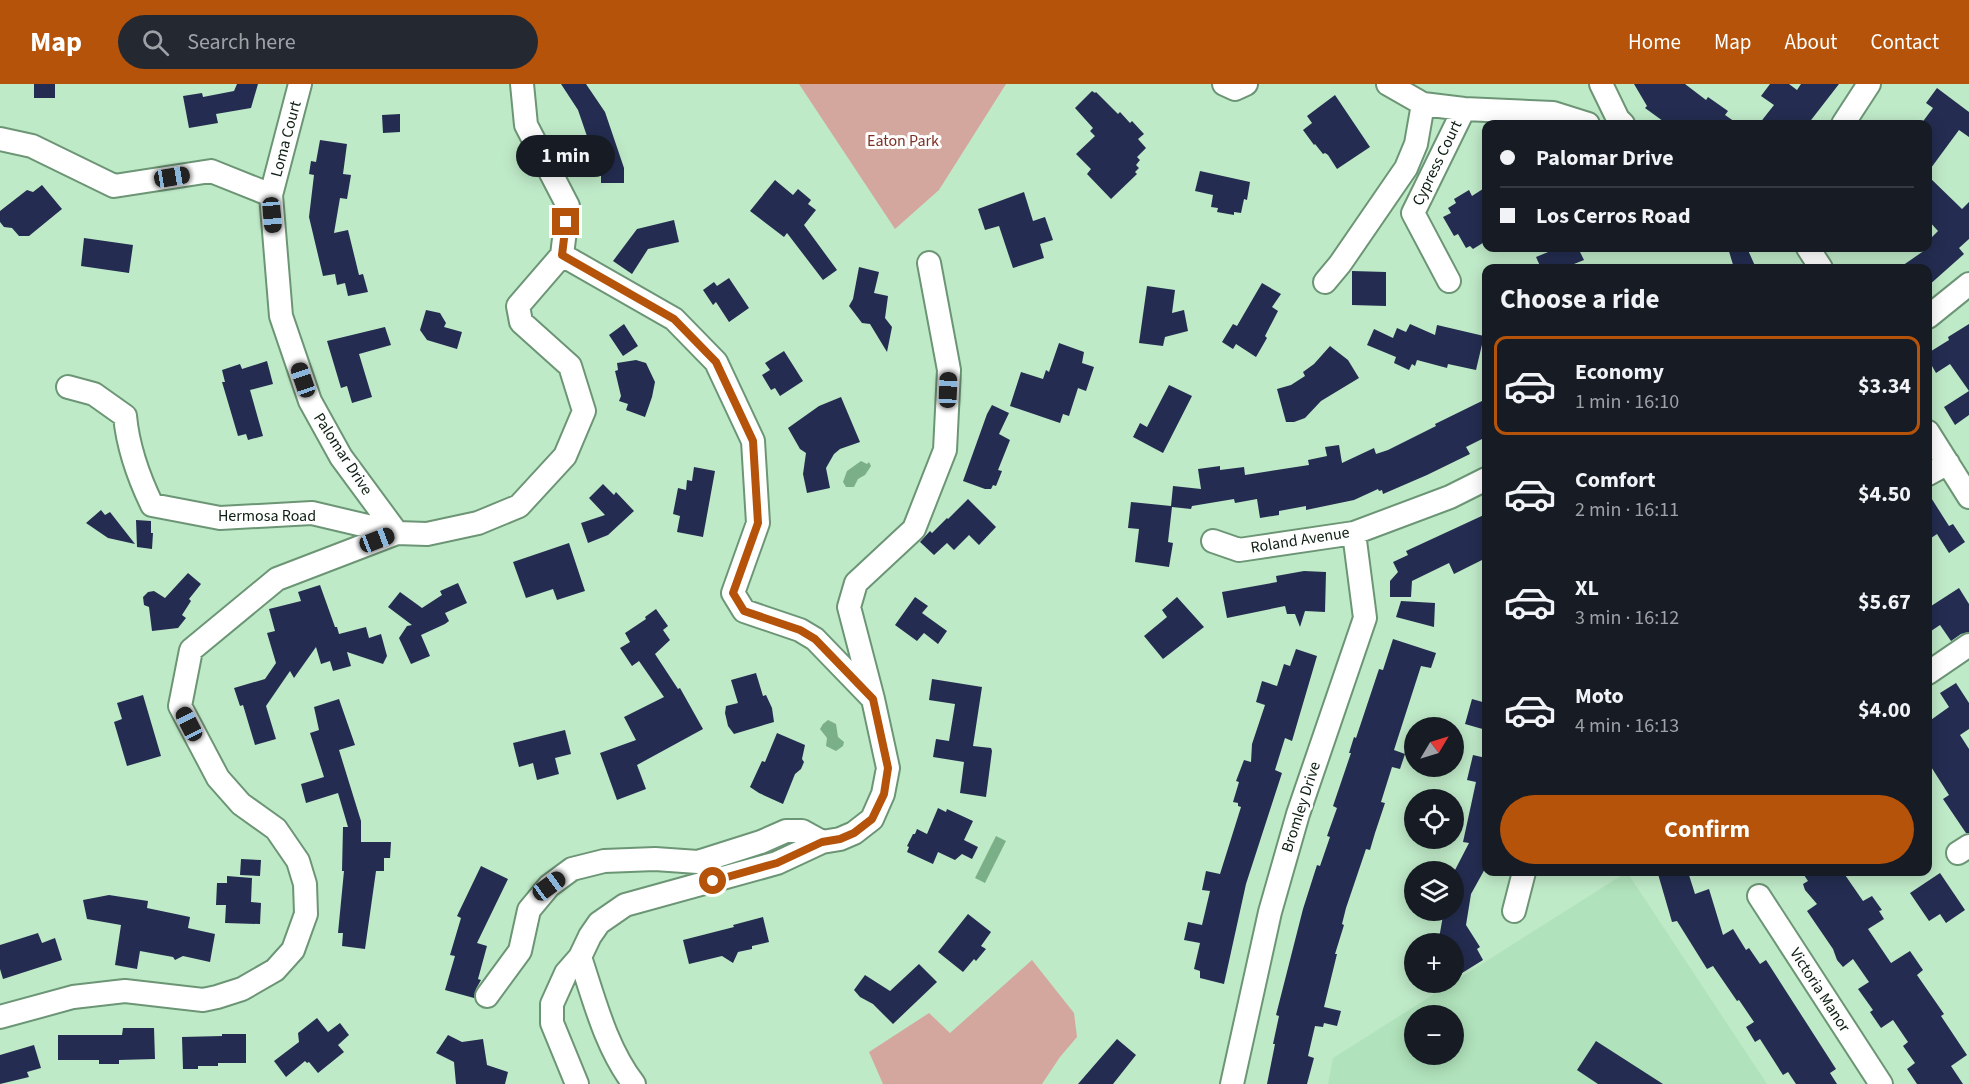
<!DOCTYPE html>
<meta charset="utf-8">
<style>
body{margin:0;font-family:"Source Sans 3",sans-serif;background:#242831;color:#f1f3f6;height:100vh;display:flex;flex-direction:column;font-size:22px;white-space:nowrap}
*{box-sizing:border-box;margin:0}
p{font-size:20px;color:#9ea1a6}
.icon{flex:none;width:33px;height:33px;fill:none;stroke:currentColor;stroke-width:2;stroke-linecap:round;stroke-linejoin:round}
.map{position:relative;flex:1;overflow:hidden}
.panel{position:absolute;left:1482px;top:180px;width:450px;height:612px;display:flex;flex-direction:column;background:#171b24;border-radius:12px;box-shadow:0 3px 15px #0003}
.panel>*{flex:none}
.banner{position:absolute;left:1482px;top:36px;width:450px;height:132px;border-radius:12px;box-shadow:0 3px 15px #0003;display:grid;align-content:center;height:132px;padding:0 18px;background:#171b24}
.needle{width:39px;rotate:52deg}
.fabs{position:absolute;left:1404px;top:633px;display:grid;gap:12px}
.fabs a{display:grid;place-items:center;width:60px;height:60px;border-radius:50%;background:#171b24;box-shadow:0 3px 15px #0003;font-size:30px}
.end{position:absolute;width:27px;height:27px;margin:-14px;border:8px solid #b45309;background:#fff;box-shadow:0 0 0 3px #fff}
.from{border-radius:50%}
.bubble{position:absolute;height:42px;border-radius:21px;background:#171b24;box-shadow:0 3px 15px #0003;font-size:20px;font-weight:700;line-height:42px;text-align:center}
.car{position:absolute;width:18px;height:36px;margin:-18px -9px;border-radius:8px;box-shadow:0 0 4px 2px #0007;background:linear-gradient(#222 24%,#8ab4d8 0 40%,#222 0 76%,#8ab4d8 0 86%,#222 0)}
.banner b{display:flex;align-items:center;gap:21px;height:57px;font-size:22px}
.banner b+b{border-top:2px solid #363941}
.banner i{width:15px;height:15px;background:#f1f3f6}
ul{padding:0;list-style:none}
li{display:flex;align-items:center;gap:18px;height:99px;margin:0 12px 9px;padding:0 6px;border:3px solid transparent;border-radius:12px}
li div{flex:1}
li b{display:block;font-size:22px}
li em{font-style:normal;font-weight:700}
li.current{border-color:#b45309}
li>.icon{width:54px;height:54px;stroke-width:1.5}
h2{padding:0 18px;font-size:27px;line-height:72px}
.primary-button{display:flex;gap:12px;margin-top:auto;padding:12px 18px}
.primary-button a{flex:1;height:69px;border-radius:36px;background:#b45309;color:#fff;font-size:24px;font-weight:700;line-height:69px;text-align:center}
header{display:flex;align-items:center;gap:36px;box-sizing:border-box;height:84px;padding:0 30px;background:#b45309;color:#fff}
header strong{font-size:28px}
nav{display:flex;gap:33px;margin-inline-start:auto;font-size:21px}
.search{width:420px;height:54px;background:#242831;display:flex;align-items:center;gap:15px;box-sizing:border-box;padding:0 21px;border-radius:33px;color:#9ea1a6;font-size:22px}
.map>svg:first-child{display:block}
.built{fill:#b0e2bb;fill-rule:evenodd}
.green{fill:#d4a79e}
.water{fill:#7baf87}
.building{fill:#242d51}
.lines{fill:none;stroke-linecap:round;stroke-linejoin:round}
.minor-casing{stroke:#6c9575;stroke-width:26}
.minor{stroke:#fff;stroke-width:22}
.route{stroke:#b45309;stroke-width:8}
.labels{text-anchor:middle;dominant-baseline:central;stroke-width:6;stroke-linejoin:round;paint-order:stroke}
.street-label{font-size:16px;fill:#0e1e12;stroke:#fefefe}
.park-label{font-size:16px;fill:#7d3024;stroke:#fefefe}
</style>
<header>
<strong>Map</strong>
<div class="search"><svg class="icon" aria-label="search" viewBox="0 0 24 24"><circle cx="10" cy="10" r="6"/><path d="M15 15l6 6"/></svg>Search here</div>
<nav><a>Home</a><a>Map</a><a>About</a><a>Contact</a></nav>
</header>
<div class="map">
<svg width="1969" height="1000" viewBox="0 0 1969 1000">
<rect width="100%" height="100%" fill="#bfeac8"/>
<path class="built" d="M1627 788 1767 1000H1328L1333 974ZM1414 932H1454V970H1414Z"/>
<path class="green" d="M799 0H1006L939 106 895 145Z
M1032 876 1074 929 1077 953 1060 973 1042 1000H883L869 968 929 929 950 949Z"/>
<path class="water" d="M861 377 867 380 869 378 871 382 865 391 858 395 854 403H846L843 398 847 387Z
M828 636 836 640 838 653 844 658 843 662 836 667 826 662 827 654 820 645 823 640Z
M996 752 1006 757 985 799 975 794Z"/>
<path class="building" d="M34 0H55V14H34Z
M237 0H258L251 24 216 30 218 39 189 44 183 12 202 9 203 13 234 7Z
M561 0H586L605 28 624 84V99H601V92L593 71 588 73 584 59 589 58 578 26Z
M1634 0H1685L1706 16 1708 13 1728 27 1725 31 1738 40H1667L1645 24 1647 22Z
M1770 0H1789L1797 6 1801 0H1839L1808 40H1759L1774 21 1761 12Z
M1937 4 1969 28V53L1959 46 1928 88V40H1921L1933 24 1926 19Z
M1092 7 1095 9 1096 8 1118 30 1120 28 1130 39 1132 37 1144 50 1138 55 1146 64 1137 73 1140 76 1136 81 1139 84 1135 88 1137 90 1111 115 1087 90 1091 85 1076 70 1095 52 1090 47 1093 44 1075 24Z
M1335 11 1370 63 1337 85 1328 71 1325 69 1323 70 1315 60 1314 61 1303 46 1312 39 1307 32Z
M400 30V48L383 49 382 31Z
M320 56 347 60 343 90 351 91 347 115 340 114 334 149 348 146 359 191 363 190 368 208 348 212 345 199 337 201 335 190 323 192 309 133 314 91 309 90 311 77 316 78Z
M1200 87 1250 98 1247 116 1244 115 1241 129 1234 128V131L1217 128 1218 124 1211 123 1213 111 1195 107Z
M1928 92 1962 125 1969 118V155L1959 164 1964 170 1928 202V184H1899L1928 164V157L1938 147 1928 136Z
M775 96 793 111 798 105 811 116 808 120 816 126 804 141 837 186 823 196 787 149 784 153 750 127Z
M42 101 62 125 29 152H19L12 144 4 143 0 138V127L27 106 33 108Z
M1486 103V157L1473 165 1470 162 1466 164 1458 150 1454 152 1443 133 1451 129 1448 124 1456 119 1454 115 1469 106 1472 112Z
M1024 108 1033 137 1045 133 1053 156 1040 160 1044 174 1013 184 999 142 985 146 978 125Z
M674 136 679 158 648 165 632 190 613 177 637 145Z
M84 154 133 161 129 189 81 182Z
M1558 164H1578L1584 176 1564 184H1541L1536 173Z
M1728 164H1747L1756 184H1734Z
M859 183 879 188 874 209 888 212 885 234 892 243 887 268 870 240 862 239 849 222 853 215Z
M1352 187 1386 188V222L1352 221Z
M729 194 749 224 729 238 716 218 713 221 703 206 714 198 717 202Z
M1262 199 1281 210 1272 223 1278 227 1265 252 1267 254 1256 273 1236 260 1233 265 1222 258 1233 240 1237 242Z
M1147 202 1175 206 1172 229 1184 226 1188 247 1165 253 1163 262 1139 259Z
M426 226 440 229 446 239 444 243 462 248 457 265 427 256 420 246Z
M624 240 638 262 623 272 609 251Z
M1410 240 1435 251 1437 241 1484 252 1476 286 1448 280 1447 284 1417 276 1415 282 1412 280 1409 286 1394 279 1396 273 1367 261 1374 245 1393 254 1397 244 1406 248Z
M1969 240V331L1955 341 1944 323 1969 307 1950 280 1936 289 1928 275V269L1949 256 1948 253Z
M385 243 391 261 359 270 372 313 352 319 347 302 341 304 327 257Z
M1059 259 1084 268 1082 279 1094 283 1086 307 1078 304 1069 332 1063 330 1060 339 1010 322 1021 288 1043 295 1046 286 1049 288Z
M1330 262 1348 276 1359 294 1321 317 1305 334 1294 338H1286L1277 305 1291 301 1305 292 1303 288 1314 280Z
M784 267 803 297 780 312 775 304 771 306 762 291 770 286 765 279Z
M636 276 646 279 655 298 652 313 645 333 626 326 628 320 619 317 621 312 615 287 618 286 617 279Z
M267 277 273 300 250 306 263 352 248 356 246 350 238 352 222 298H225L222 286 240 280 242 285Z
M1169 301 1192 312 1163 369 1133 353 1140 339 1147 343Z
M841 313 860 358 840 365 834 370 826 384 830 404 807 409 803 390 806 369 800 365 788 344 819 322Z
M1486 315V353L1466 363 1470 370 1427 391 1383 410 1382 406 1379 407 1378 405 1354 416 1306 426V422L1279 427V431L1260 434 1257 415 1235 419 1234 415 1192 422 1191 425 1172 423 1168 458 1173 459 1169 483 1135 478 1139 445 1128 444 1131 418 1171 422 1173 402 1201 405 1198 385 1220 382V386L1244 383 1245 391 1309 381 1308 376 1327 372 1325 363 1339 361 1342 379 1374 364 1376 370 1388 366 1436 342 1435 340Z
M992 321 1009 329 999 350 1010 356 998 386 1002 387 996 402 993 401 991 405H985L963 397 987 330Z
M694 383 715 387 703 453 677 448 680 432 673 430 678 404 686 406 687 396 692 397Z
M603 400 614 411 616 408 634 427 608 451 588 459 581 439 605 431 589 414Z
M1928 409 1949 442 1953 440 1965 458 1949 469 1937 450 1928 456Z
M968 415 996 443 979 461 969 451 954 466 947 459 934 471 920 458 930 447 932 449 947 434 948 435Z
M101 426 105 431 110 428 135 460 108 454 86 439Z
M1486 430V474L1454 490 1449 479 1412 497 1411 513H1390V497L1398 488 1393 478 1408 471 1406 467Z
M136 436 151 437V449H153L152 465 137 463Z
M569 459 585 507 557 516 553 505 526 514 513 478Z
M1304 487 1326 488 1325 528 1305 527 1300 543 1295 530H1287L1285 522 1227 534 1222 508 1277 498 1276 492Z
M188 489 201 500 189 515 191 517 182 531 186 534 178 544 152 547 149 523 144 521 143 513 148 508 154 507 165 514Z
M458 499 467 519 445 529 449 537 445 540 421 551 430 572 411 580 399 554 407 542 412 541 388 523 400 508 422 524 442 511 440 507Z
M320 501 335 543H337L339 550 366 543 369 554 381 550 387 572 383 580 347 568 351 582 333 587 330 577 321 580 316 563 294 594 290 587 266 622 276 655 255 661 243 621 240 622 234 604 265 595 276 579 267 549 275 547 269 525 301 517 298 508Z
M1959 504 1969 520V548L1961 550 1951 557 1940 541 1928 549V524Z
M915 513 928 522 922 529 947 547 938 560 924 549 917 557 895 541Z
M1177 513 1204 543 1163 575 1144 552 1167 533 1162 526Z
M1401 517 1435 519 1434 543 1396 533Z
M656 525 668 542 663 546 670 556 655 570 678 605 680 604 703 645 637 681 646 705 617 716 600 669 636 656 624 633 664 613 639 577 632 582 620 564 630 558 625 549 646 535 645 533Z
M1393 555 1436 569 1431 584 1421 582 1394 666 1405 670 1400 685 1392 683 1381 718 1385 719 1375 749 1370 766 1366 765 1346 824 1342 840 1344 841 1335 870H1337L1324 923 1341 927 1337 942 1324 939 1323 943 1315 942 1308 972 1314 974 1307 1000H1267L1275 960H1273L1279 932 1276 931 1303 825 1317 781 1320 782 1330 753 1327 752 1337 724 1333 722 1351 669H1349L1354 653 1356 654 1379 585 1383 586Z
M1296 565 1317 572 1292 657 1285 654 1275 686 1282 689 1246 800 1224 900 1200 894V887L1194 885 1200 859 1184 856 1188 838 1202 841 1210 807 1202 806 1206 787 1220 790 1241 723 1238 722V719L1233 718 1239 698 1236 697 1244 676 1251 678 1252 660 1265 621 1256 618 1262 597 1277 602 1284 580 1290 582Z
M756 589 763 612 766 611 772 624 774 638 734 650 728 642 725 629 726 622 738 619 731 596Z
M932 595 982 603 973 662 991 664 992 667 986 713 960 709 964 678 933 673 936 655 949 657 955 620 929 616Z
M1956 599 1969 619V645L1960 651 1969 665V749H1966L1943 715 1949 711 1928 678V638L1949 623 1940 609Z
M143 611 161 672 127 682 114 638 122 635 117 619Z
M339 615 355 661 339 666 361 737V758H391L390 774H384V787H376L365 865 342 862 343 849H338L344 787H342L343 743H348L338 709 306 719 301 700 324 693 310 649 319 646 314 623Z
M1472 615 1486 619V646L1465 640Z
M565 646 571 670 555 674 559 690 537 696 533 679 519 683 513 659Z
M777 649 805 661 802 675 804 678 801 685 795 690 783 720 759 709 750 703 762 677 765 678Z
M1473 671 1486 674V783L1471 810 1466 841 1480 863 1477 865 1483 876 1454 894V860H1438L1444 826H1454V788L1469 759 1463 758 1476 698 1467 696Z
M938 724 946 728 947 725 973 737 964 756 978 763 972 775 962 770 955 776 938 768 933 780 907 768 909 763 907 762 913 750H915L917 745 927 750Z
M241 775 261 776 260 792 240 791Z
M481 782 508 795 477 859 487 862 478 895 481 896 476 905 474 914 445 906 455 872 450 871 461 834 457 832Z
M1667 788H1688L1695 810 1709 805 1723 851 1733 845 1746 866 1749 864 1760 880 1766 876 1836 985 1830 989 1837 1000H1796L1788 988 1783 991 1760 955 1755 958 1746 943 1754 938 1739 916 1737 917 1713 882 1707 885 1677 837 1672 838 1658 790Z
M1802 788H1843L1863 817 1872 812 1882 826 1879 827 1884 835 1868 845 1891 879 1910 867 1923 886 1917 891 1944 930 1941 932 1967 971 1951 982 1963 1000H1917L1907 985 1915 979 1903 962 1908 958 1893 936 1881 944 1870 928 1873 926 1858 905 1869 898 1853 875 1843 883 1837 876 1833 865 1807 827 1817 820 1805 806 1803 800 1808 797Z
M1940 789 1965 826 1946 839 1940 830 1929 837 1910 809Z
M227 792 252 794 251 818 261 819 260 840 225 839 226 821H216L217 799H227Z
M109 811 148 817 147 824 190 833 188 844 215 850 210 878 183 872 175 876 173 873 140 867 137 885 115 881 121 841 87 835 83 816Z
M968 830 991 848 981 862 986 865 976 877 974 875 963 888 938 868Z
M763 833 769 858 752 862V865L738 868 733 879 722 872 689 880 683 856 734 843 733 841Z
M38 849 42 859 55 854 62 876 3 895 0 885V861Z
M919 880 937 898 893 940 873 920 860 913 854 906 865 891 890 907Z
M317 934 328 948 340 939 349 951 338 961 344 968 318 989 309 978 307 979 305 977 286 993 274 977 299 958 298 949Z
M123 944H154L155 975 119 976V980H99V976H58V951H122Z
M222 950H246V979H218V982H198V985H183L182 953 222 952Z
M448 951 462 958 483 955 487 981 508 988 505 1000H456L454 978 436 969Z
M1117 955 1136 971 1113 1000H1078Z
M1596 957 1663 1000H1598L1577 986Z
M34 961 41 984 27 988 29 993 0 1000V971Z"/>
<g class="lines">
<defs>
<path id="minor" d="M522 0 526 41 568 122 562 171
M1224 0 1235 5 1246 0
M1388 0 1423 20 1464 25 1553 29 1588 40
M1601 0 1618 35 1623 40
M1843 40 1869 0
M0 55 32 62 114 102 211 87 271 111 281 232 310 317 341 373 397 449
M271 111 300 0
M1808 164 1821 184
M562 171 674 235 716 278 753 357 758 439 733 509 744 527 800 546 815 555 873 615 888 684 883 710 872 735 854 749 840 755 822 758 777 779 625 821 599 839 590 852 580 873 566 889 552 920V939L577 1000
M1449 197 1413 129 1464 25
M1325 198 1340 180 1406 84 1416 60 1423 20
M1928 233 1969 200
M68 303 94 310 125 332C128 364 138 392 152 421L220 434 312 429 397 449 427 450 478 439 519 422 565 372 584 327 570 282 521 238 518 222 562 171
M1928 348 1969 413
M1928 390 1948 379
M1213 457 1239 466 1354 449 1450 413 1486 395
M1928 589 1969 561
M873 615 849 523 856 499 914 445 945 366 949 286 929 179
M1958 769 1969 762
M1759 812 1881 1000
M1514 827 1524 788
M580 873C594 915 606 964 634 1000
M487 912 520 867 529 826 549 802 572 785 604 777 655 775 698 778 761 758 786 747H802L822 758
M0 933 73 913 125 907 203 916 217 913 242 905 275 886 293 866 306 830 305 800 298 777 276 745 241 720 218 694 180 622 191 566 277 495 397 449
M1232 1000 1270 828 1298 730 1365 534 1354 449"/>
</defs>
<use href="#minor" class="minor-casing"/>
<use href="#minor" class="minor"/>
</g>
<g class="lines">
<path class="route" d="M566 138 562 171 674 235 716 278 753 357 758 439 733 509 744 527 800 546 815 555 873 615 888 684 884 710 872 735 854 749 840 755 822 758 777 779 713 797"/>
</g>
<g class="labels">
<g class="street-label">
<text transform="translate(286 55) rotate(-75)">Loma Court</text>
<text transform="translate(1437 79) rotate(-64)">Cypress Court</text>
<text transform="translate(343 370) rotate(57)">Palomar Drive</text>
<text x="267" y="432">Hermosa Road</text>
<text transform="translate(1300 456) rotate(-9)">Roland Avenue</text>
<text transform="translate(1301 723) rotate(-72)">Bromley Drive</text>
<text transform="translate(1820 906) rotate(57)">Victoria Manor</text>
</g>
<g class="park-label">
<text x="903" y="57">Eaton Park</text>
</g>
</g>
</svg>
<div class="fabs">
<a><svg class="needle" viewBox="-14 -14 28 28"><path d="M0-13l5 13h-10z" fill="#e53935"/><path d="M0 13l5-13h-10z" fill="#9ea1a6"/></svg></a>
<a><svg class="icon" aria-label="locate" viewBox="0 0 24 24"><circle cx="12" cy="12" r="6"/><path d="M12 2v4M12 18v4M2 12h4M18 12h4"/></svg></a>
<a><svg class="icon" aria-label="layers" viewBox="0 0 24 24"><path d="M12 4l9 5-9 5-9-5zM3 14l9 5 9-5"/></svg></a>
<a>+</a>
<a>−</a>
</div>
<i class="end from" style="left:713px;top:797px"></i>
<i class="end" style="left:566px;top:138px"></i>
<div class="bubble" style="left:516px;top:51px;width:99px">1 min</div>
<i class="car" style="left:172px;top:93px;rotate:81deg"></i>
<i class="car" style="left:272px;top:131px;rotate:175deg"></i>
<i class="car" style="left:303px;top:296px;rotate:341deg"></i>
<i class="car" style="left:948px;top:306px;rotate:2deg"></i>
<i class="car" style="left:377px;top:456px;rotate:69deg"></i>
<i class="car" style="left:189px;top:640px;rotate:333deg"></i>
<i class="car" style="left:549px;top:802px;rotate:54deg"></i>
<div class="banner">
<b><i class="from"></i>Palomar Drive</b>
<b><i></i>Los Cerros Road</b>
</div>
<section class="panel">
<h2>Choose a ride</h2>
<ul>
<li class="current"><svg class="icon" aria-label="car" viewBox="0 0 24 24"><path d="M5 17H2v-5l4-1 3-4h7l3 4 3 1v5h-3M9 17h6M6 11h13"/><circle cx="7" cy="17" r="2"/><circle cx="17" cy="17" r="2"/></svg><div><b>Economy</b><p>1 min · 16:10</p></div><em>$3.34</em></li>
<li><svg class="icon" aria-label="car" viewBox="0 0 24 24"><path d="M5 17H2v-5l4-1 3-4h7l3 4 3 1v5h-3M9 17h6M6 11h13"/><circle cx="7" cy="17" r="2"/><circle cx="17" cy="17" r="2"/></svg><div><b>Comfort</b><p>2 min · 16:11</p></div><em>$4.50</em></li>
<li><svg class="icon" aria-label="car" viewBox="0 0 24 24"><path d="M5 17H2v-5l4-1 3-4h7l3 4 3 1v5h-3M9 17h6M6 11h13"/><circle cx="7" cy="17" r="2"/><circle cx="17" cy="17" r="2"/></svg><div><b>XL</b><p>3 min · 16:12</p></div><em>$5.67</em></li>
<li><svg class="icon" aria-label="car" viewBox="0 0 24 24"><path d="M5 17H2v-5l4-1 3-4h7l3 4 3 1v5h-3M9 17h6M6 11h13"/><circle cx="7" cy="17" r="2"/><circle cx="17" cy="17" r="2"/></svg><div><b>Moto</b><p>4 min · 16:13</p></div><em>$4.00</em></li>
</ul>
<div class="primary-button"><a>Confirm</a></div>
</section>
</div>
